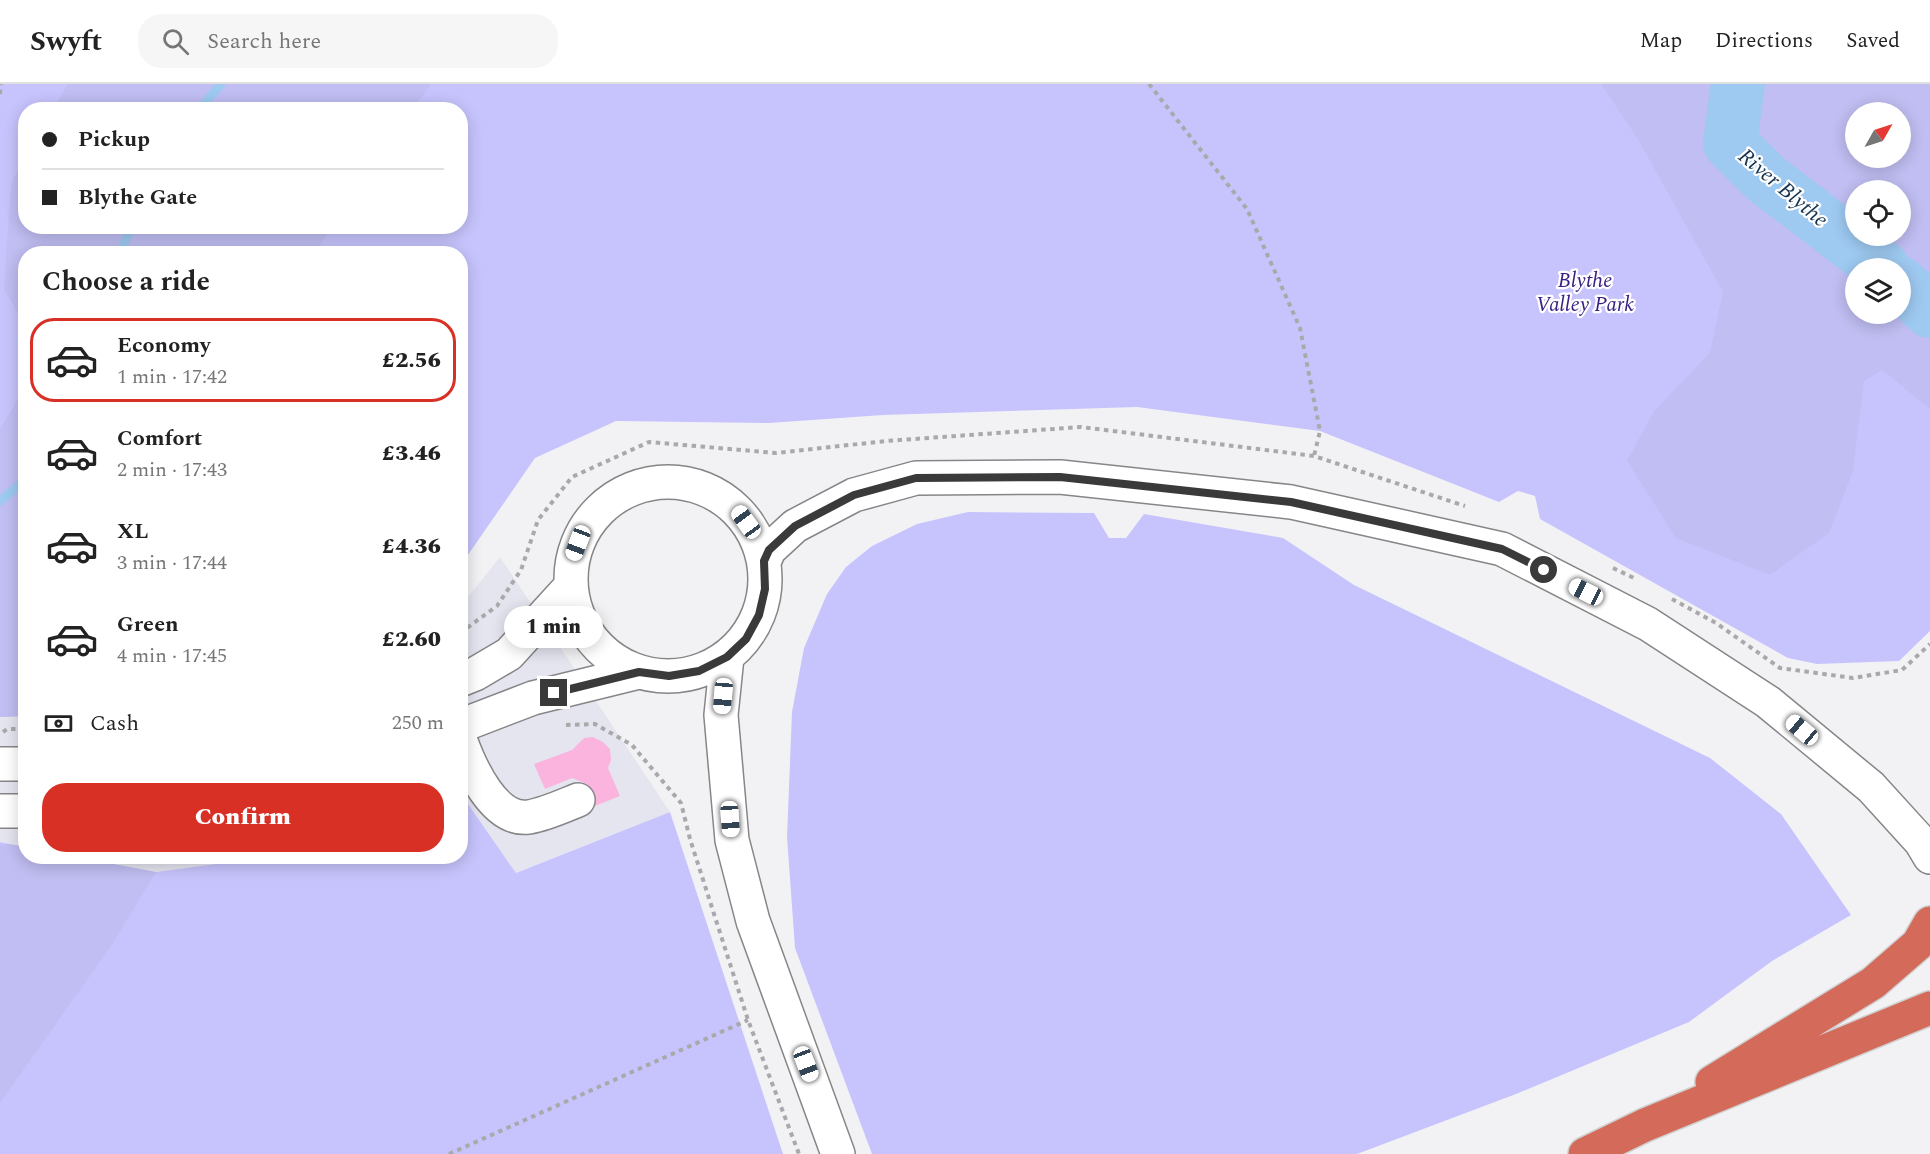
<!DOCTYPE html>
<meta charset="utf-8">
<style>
body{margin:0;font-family:Spectral,serif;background:#f6f6f6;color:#222;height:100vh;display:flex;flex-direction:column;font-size:22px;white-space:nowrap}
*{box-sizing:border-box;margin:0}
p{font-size:20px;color:#767676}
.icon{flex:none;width:33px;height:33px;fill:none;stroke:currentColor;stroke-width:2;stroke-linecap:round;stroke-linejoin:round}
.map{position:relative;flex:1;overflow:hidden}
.panel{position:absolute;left:18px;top:162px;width:450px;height:618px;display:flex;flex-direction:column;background:#fff;border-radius:24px;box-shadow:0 3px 15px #0003}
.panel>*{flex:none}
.guide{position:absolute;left:18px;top:18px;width:450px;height:132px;border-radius:24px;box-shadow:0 3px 15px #0003;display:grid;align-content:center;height:132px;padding:0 24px;background:#fff}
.needle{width:39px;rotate:51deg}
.buttons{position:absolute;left:1845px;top:18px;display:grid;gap:12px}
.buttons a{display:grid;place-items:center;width:66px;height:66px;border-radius:50%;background:#fff;box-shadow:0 3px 15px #0003;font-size:30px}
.end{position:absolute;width:27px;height:27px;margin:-14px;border:8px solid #3a3a3b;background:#fff;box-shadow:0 0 0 3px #fff}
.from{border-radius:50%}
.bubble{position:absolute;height:42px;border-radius:21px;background:#fff;box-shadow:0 3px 15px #0003;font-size:20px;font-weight:800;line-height:42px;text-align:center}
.car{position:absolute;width:18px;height:36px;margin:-18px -9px;border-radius:8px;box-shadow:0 0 4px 2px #0007;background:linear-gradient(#fff 24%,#345 0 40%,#fff 0 76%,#345 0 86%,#fff 0)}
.guide b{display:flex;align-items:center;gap:21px;height:57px;font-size:22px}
.guide b+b{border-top:2px solid #e0e0e0}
.guide i{width:15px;height:15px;background:#222}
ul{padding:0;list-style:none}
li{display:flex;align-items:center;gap:18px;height:84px;margin:0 12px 9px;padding:0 12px;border:3px solid transparent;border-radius:24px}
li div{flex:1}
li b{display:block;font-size:22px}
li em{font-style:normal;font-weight:800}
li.on{border-color:#d93025}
li>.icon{width:54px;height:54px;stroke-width:1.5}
h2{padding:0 24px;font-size:27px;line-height:72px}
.pay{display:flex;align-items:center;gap:15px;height:66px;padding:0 24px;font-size:22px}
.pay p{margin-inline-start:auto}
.action{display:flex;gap:12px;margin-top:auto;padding:12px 24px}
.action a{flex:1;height:69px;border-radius:24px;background:#d93025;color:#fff;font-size:24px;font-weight:800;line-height:69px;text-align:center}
header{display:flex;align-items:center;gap:36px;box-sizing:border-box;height:84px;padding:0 30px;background:#fff;border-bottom:2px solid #e0e0e0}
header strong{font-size:28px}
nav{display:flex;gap:33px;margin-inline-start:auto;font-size:21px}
.search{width:420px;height:54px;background:#f6f6f6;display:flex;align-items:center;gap:15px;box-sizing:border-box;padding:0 21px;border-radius:24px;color:#767676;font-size:22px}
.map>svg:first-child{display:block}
.built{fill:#e5e5f0}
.green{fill:#c7c4fd;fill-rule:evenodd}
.forest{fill:#c0bef2;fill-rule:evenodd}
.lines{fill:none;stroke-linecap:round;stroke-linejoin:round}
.stream{stroke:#9ec9f1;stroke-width:9}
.river{stroke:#9ec9f1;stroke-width:54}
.building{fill:#fbb4dd}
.minor-casing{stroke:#868689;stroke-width:36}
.highway-casing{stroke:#d0d0d0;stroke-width:36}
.path{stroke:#a9a9ab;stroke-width:4;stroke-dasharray:4.5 4.5;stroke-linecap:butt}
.minor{stroke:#fff;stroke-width:33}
.highway{stroke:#d46b5a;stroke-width:33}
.route{stroke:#3a3a3b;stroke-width:8}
.labels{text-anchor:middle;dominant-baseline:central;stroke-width:4.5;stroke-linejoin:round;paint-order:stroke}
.park-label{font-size:21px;font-style:italic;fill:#392082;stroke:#fff}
.water-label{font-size:22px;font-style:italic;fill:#163551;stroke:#fff}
</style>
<header>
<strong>Swyft</strong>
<div class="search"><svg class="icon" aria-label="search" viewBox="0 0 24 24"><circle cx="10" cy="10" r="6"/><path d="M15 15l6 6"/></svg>Search here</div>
<nav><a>Map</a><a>Directions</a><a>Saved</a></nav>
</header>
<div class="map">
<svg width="1930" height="1070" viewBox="0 0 1930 1070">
<rect width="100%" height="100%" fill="#f2f2f5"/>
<path class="built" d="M500 473 670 728 516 789 461 710 460 523Z
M25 632V763L0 758V633Z
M75 773H248L231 778 156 788Z"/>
<path class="green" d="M0 0H1930V547L1899 577 1817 580 1788 574 1540 435 1535 412 1518 407 1499 418 1320 347 1137 323 883 331 769 339 616 337 535 374 461 481 460 170H26L25 632 0 633ZM26 26H460V142H26ZM1856 28H1900V74H1856ZM1856 106H1900V152H1856ZM1856 184H1900V230H1856Z
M968 428 1094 429 1109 454H1126L1144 430 1283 454 1354 501 1710 674 1781 730 1851 831 1772 877 1689 938 1516 1010 1357 1070H872L795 864 787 753 792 628 804 564 827 510 846 483 872 462 917 440Z
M461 710 516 789 670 728 783 1070H0V758L25 763 26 772 75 773 156 788 231 778 248 772H460Z"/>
<path class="forest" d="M68 0H431L413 25H53Z
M1601 0H1930V325L1882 286 1864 297 1853 387 1829 449 1770 491 1676 454 1627 377 1654 327 1710 269 1723 208 1639 57ZM1856 28H1900V74H1856ZM1900 106V152H1856V106ZM1856 184H1900V230H1856Z
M25 74 26 142 331 143 316 169 26 170 25 242 4 205 11 99Z
M25 303V632L0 633V345Z
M9 760 25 763 26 772 75 773 156 788 113 859 0 1019V761Z"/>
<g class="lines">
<path class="stream" d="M199 26 221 0
M120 170 131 142
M0 417 26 395"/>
<path class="river" d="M1738 0 1730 59 1765 94 1883 184
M1900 199 1930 227"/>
</g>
<path class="building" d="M593 653 603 658 610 665 611 676 608 684 620 712 595 722 587 700 572 694 545 705 534 680 572 666 584 654Z"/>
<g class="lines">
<defs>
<path id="minor" d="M571 495a97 97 0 1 1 194 0a97 97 0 1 1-194 0Z
M764 478 769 466 795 442 854 411 916 394 1060 393 1291 418 1502 465 1648 540 1768 618 1871 703 1921 758 1930 773
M727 573 721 631 732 756 753 837 838 1070
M460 596 475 590 509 570 570 503
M460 642 533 614 639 588
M460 655C470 683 494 738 529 733 546 730 563 722 578 716
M0 680H26
M0 727H26"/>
<path id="highway" d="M1712 998 1873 899 1918 860 1930 839
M1585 1070 1645 1041 1930 924"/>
</defs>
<use href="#minor" class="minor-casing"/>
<use href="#highway" class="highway-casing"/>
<path class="path" d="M1149 0 1247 125 1300 244 1320 347 1314 372
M0 10 1 0
M1613 484 1636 495
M1672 515 1716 539 1780 584 1853 594 1902 586 1930 560
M460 549 497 522 521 486 538 436 572 393 649 358 776 369 886 357 1081 343 1314 372 1465 422
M566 641 595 640 632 661 681 719 690 755 748 936 799 1070
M3 648 7 645H26
M449 1070 748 936"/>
<use href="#minor" class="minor"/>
<use href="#highway" class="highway"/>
</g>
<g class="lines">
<path class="route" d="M554 609 639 588 669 592 699 587 727 573 746 555 759 531 765 505 764 477 769 466 795 442 854 411 916 394 1060 393 1291 418 1502 465 1544 486"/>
</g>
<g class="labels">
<g class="park-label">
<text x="1585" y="197">Blythe<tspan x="1585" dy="24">Valley Park</tspan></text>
</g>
<g class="water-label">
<text transform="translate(1783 104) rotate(40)">River Blythe</text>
</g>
</g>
</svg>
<div class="buttons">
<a><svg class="needle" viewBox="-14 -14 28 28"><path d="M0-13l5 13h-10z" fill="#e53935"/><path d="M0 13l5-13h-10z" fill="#767676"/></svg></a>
<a><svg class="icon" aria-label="locate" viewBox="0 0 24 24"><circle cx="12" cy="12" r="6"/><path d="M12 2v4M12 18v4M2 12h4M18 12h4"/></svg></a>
<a><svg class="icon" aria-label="layers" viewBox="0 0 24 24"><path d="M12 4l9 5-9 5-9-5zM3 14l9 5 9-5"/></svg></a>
</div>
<i class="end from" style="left:1544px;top:486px"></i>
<i class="end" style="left:554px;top:609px"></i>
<div class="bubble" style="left:504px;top:522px;width:99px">1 min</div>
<i class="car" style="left:746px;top:438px;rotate:324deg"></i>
<i class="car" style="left:578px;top:459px;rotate:201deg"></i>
<i class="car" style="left:1586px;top:508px;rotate:297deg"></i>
<i class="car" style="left:723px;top:612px;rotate:185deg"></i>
<i class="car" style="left:1802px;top:646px;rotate:310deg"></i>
<i class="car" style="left:730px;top:735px;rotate:176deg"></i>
<i class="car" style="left:806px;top:980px;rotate:159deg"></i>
<div class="guide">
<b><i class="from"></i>Pickup</b>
<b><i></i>Blythe Gate</b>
</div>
<section class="panel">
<h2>Choose a ride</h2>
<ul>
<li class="on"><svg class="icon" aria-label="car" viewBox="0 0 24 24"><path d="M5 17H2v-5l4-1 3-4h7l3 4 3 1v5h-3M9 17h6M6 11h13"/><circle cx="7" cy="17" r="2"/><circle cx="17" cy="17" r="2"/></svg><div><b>Economy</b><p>1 min · 17:42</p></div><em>£2.56</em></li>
<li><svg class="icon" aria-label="car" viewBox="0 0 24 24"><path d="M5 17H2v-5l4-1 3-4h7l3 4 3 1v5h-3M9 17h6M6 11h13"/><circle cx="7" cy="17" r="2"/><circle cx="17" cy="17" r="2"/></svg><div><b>Comfort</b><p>2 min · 17:43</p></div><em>£3.46</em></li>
<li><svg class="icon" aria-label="car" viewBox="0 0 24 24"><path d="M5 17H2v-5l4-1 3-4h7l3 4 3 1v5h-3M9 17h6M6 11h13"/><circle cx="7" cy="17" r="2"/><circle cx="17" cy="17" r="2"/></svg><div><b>XL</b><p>3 min · 17:44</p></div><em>£4.36</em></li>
<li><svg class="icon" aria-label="car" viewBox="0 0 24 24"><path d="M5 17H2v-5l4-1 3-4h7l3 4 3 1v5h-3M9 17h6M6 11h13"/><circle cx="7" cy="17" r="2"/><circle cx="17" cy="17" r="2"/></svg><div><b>Green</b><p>4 min · 17:45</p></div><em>£2.60</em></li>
</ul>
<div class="pay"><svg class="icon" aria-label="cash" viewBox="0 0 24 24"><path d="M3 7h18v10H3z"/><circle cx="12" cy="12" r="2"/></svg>Cash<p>250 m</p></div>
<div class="action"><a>Confirm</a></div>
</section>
</div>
